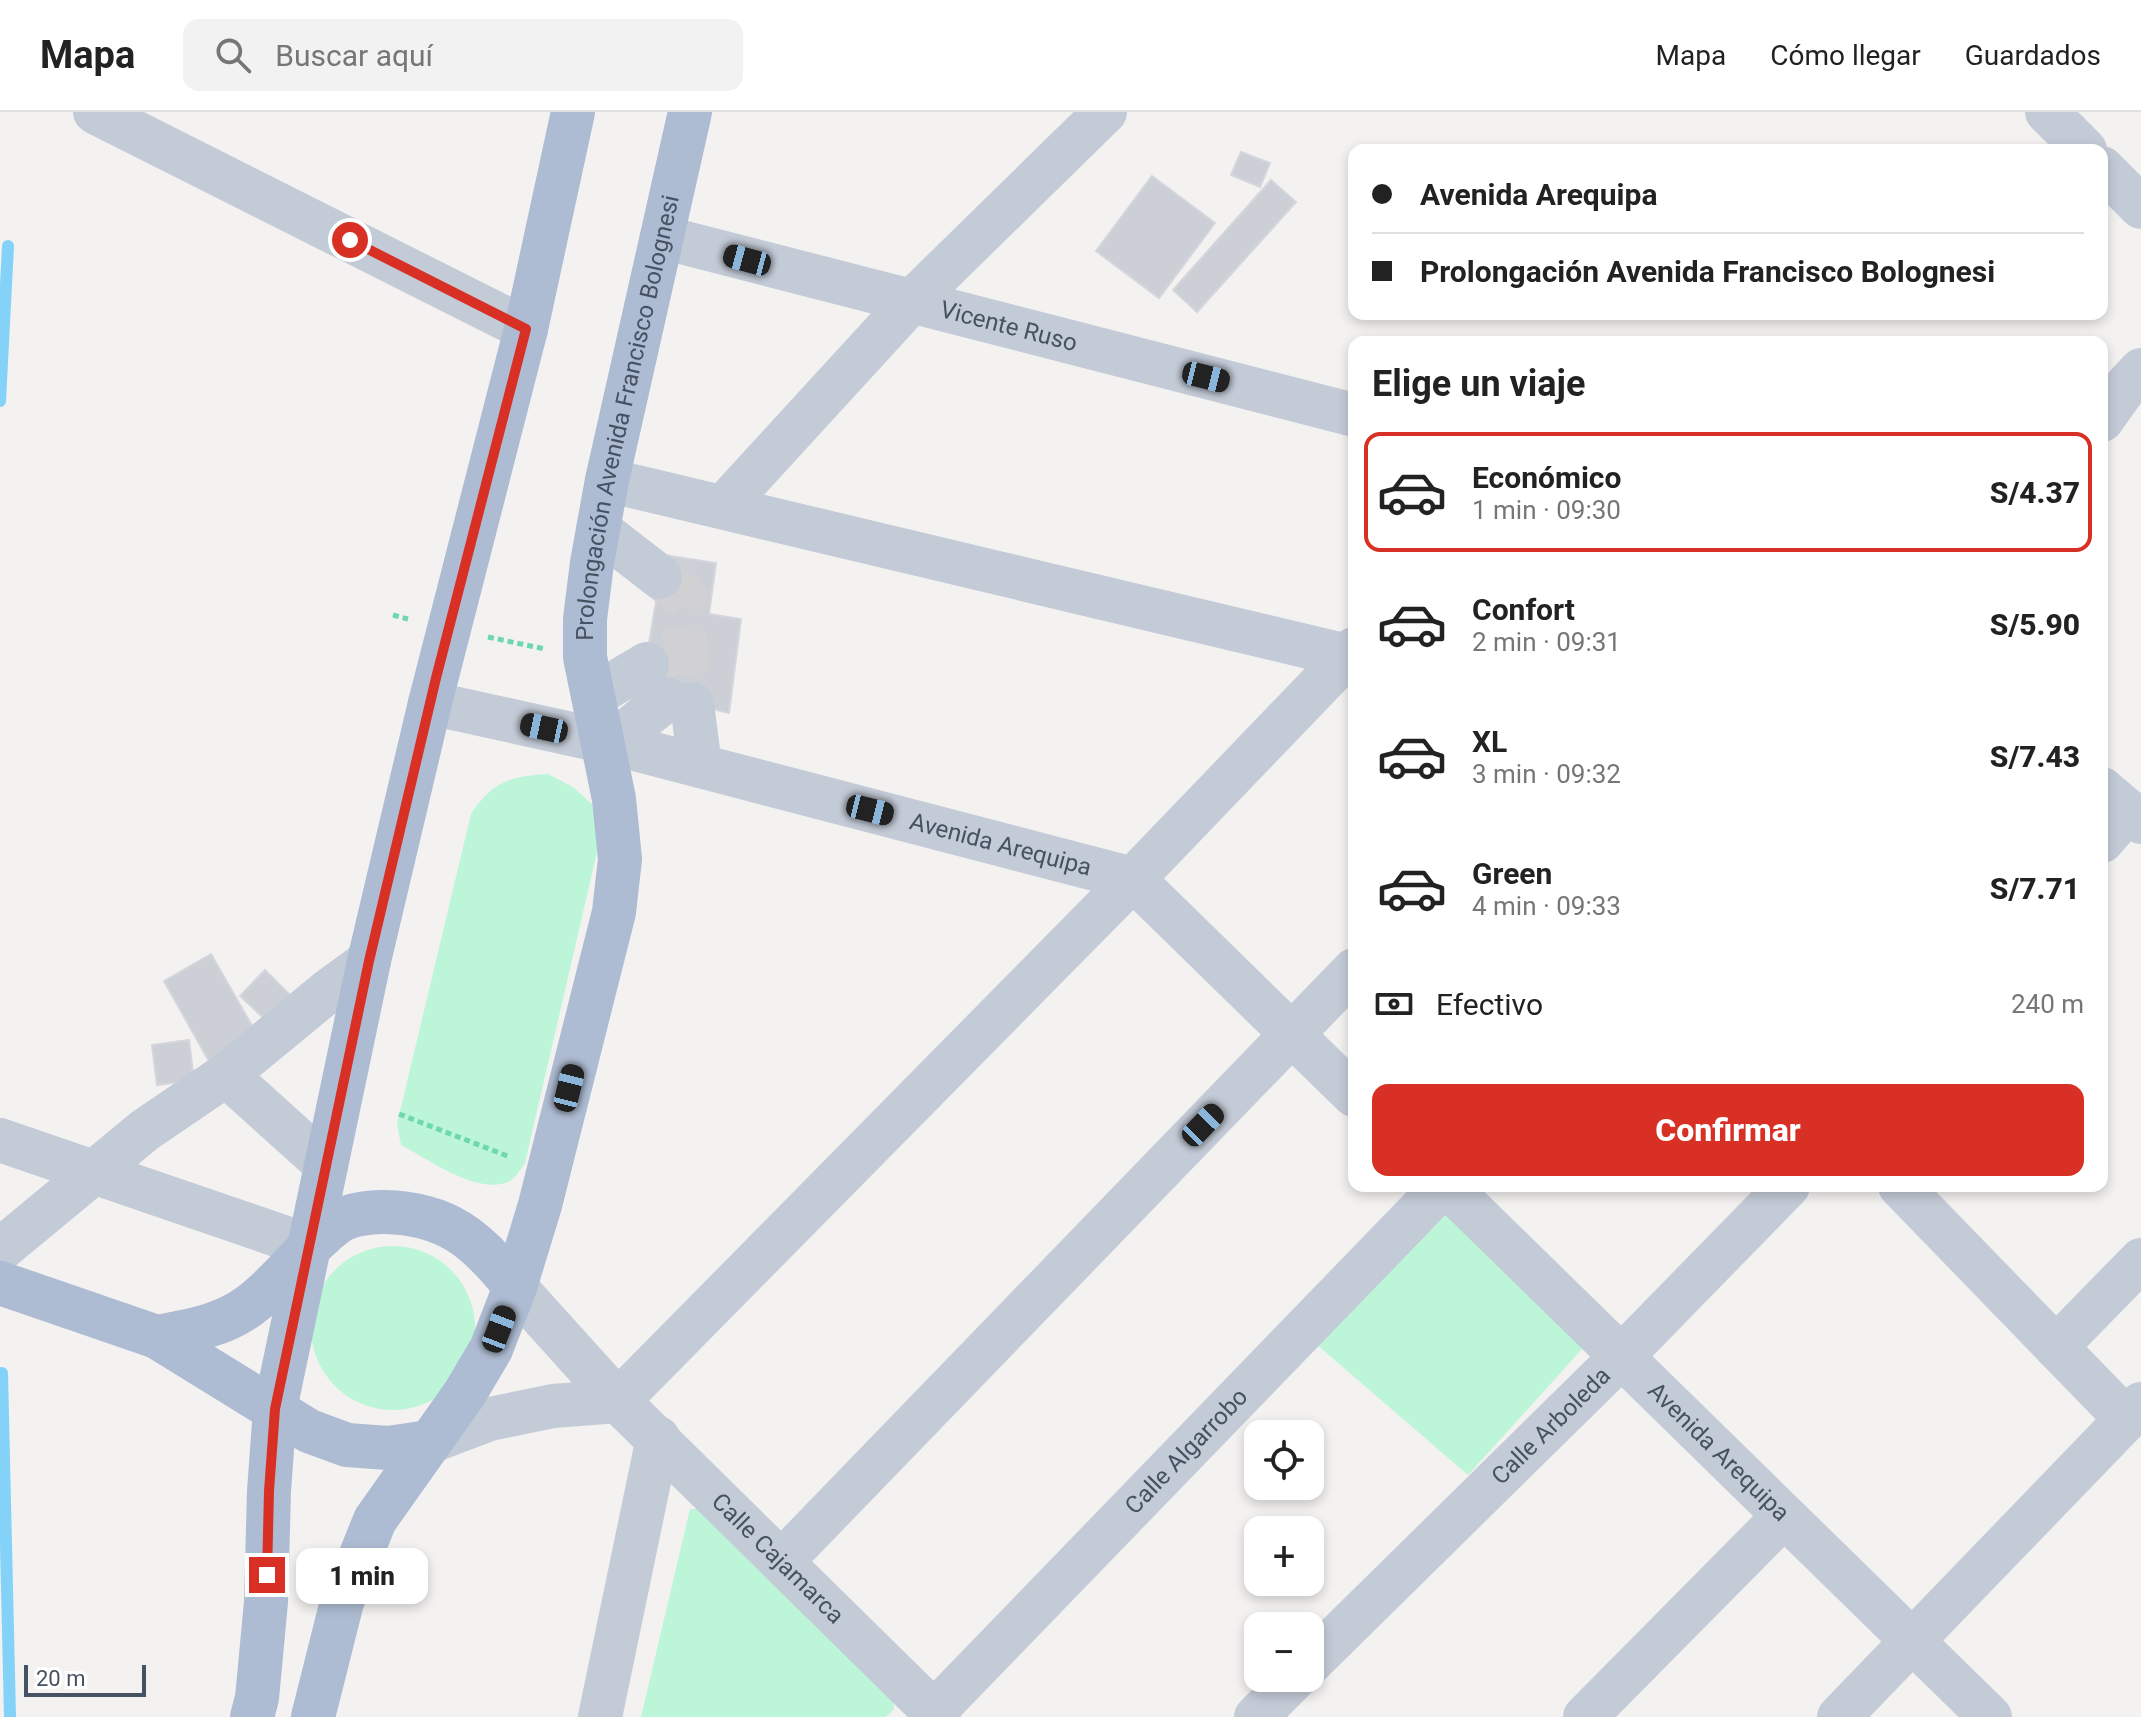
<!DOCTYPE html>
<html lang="es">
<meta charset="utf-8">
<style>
body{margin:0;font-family:Roboto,sans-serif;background:#f2f2f2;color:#222;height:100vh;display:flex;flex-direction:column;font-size:30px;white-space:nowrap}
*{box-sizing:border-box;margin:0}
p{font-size:26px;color:#767676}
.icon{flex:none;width:44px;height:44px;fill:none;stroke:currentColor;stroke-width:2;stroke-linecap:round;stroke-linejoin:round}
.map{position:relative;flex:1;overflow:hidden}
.drawer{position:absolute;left:1348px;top:224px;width:760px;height:856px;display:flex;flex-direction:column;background:#fff;border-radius:16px;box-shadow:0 4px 12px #0003}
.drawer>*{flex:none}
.guide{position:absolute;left:1348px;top:32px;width:760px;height:176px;border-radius:16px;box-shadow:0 4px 12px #0003;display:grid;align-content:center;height:176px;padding:0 24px;background:#fff}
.controls{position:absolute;left:1244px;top:1308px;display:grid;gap:16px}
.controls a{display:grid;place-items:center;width:80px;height:80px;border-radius:16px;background:#fff;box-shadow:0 4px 12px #0003;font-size:40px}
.scale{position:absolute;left:24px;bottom:20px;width:122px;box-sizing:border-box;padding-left:8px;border:4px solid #465261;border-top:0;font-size:22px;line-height:28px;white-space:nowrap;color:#465261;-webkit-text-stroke:6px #fff;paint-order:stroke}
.end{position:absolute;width:36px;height:36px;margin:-18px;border:10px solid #d93025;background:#fff;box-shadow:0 0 0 4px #fff}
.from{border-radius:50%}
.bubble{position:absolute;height:56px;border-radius:16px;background:#fff;box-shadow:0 4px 12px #0003;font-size:26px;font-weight:800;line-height:56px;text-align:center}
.car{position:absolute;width:24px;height:48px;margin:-24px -12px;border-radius:10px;box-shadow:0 0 6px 2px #0007;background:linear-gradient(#222 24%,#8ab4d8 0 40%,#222 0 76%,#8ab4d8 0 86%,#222 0)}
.guide b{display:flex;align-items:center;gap:28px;height:76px;font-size:30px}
.guide b+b{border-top:2px solid #e0e0e0}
.guide i{width:20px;height:20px;background:#222}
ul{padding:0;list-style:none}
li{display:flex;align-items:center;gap:24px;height:120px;margin:0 16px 12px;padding:0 8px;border:4px solid transparent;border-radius:16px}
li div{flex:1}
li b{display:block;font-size:30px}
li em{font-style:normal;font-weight:800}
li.current{border-color:#d93025}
li>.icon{width:72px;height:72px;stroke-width:1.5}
h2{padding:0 24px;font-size:36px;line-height:96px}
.pay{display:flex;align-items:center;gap:20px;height:88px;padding:0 24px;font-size:30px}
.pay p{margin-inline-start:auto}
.button{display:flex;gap:16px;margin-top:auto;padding:16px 24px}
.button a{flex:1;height:92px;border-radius:16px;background:#d93025;color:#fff;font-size:32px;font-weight:800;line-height:92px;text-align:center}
header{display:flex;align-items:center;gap:48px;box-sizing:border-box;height:112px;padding:0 40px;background:#fff;border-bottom:2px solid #e0e0e0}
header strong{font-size:38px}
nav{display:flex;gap:44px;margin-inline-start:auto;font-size:28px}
.search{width:560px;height:72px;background:#f2f2f2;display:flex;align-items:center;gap:20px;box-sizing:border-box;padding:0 28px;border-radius:16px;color:#767676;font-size:30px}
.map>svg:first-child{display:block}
.green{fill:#bcf5d8}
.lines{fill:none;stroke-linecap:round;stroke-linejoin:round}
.stream{stroke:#84d2f7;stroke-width:12}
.building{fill:#cdcfd7;stroke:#d4d6dd;stroke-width:2}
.minor-tunnel{stroke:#d1d1d4;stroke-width:44;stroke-dasharray:44 22;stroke-linecap:butt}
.path{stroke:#6fd7af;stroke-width:5;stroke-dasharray:6 4;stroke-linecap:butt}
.minor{stroke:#c3cbd7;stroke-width:44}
.major{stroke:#aebcd3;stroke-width:44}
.route{stroke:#d93025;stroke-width:10}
.labels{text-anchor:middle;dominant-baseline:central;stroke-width:8;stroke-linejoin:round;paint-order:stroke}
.street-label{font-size:24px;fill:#465261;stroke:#fff}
</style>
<header>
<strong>Mapa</strong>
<div class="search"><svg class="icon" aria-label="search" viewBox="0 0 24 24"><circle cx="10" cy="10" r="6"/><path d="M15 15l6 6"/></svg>Buscar aquí</div>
<nav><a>Mapa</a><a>Cómo llegar</a><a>Guardados</a></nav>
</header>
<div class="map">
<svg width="2141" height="1605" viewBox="0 0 2141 1605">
<rect width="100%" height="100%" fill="#f4f1f1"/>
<path class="green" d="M548 662 573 675 593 693 600 727 525 1051C520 1058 515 1067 508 1070 477 1083 428 1047 401 1033L397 1012 471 702C492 670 511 664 548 662Z
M1455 1094 1592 1226 1468 1363 1316 1232Z
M311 1216a82 82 0 1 1 164 0a82 82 0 1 1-164 0Z
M690 1397H707L893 1583 894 1597 886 1605H641Z"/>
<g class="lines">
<path class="stream" d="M0 289 8 134
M2 1261 10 1605"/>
</g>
<path class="building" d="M1241 40 1270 51 1260 75 1231 63Z
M1152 64 1215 111 1159 186 1096 139Z
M1271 68 1296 90 1197 200 1173 178Z
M664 443 716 451 709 502 741 507 729 601 692 592 646 549Z
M211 842 259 926 211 953 164 869Z
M265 858 294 887 270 912 240 884Z
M189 928 194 968 157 973 152 933Z"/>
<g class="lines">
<path class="minor-tunnel" d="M660 465 686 486 684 531 692 592"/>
<path class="path" d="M393 503 408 507
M488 525 545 537
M399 1002 510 1045"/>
<g class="minor">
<path d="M95 0 526 217"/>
<path d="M2047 0 2085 38"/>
<path d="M2102 56 2141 95"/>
<path id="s1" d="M662 125 1354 303"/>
<path d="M2102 308 2126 274 2141 258"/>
<path d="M607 368 1347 544"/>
<path d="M723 395 911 190 1105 0"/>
<path d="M598 417 660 465"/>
<path d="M593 584 647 552"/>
<path id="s2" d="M430 591 612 631 1133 767 1354 983"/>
<path d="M692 592 700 654"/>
<path d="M612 631 667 587"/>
<path d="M2102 677 2141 710"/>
<path d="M2102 729 2128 699"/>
<path d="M226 963 326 1053"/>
<path d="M0 1028 309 1134"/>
<path id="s3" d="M1447 1074 1990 1605"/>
<path d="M1900 1074 2126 1307"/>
<path d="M0 1138 145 1018 226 963 328 879 369 849"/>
<path id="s4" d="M515 1175 618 1289 939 1605"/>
<path d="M2056 1235 2141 1148"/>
<path d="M618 1289 1133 767 1354 537"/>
<path d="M429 1330 490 1307 553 1294 618 1289"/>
<path d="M782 1449 1354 858"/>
<path id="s5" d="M1310 1551 1622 1244 1788 1074"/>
<path d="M600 1605 658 1326"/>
<path id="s6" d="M929 1605 1443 1074"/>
<path d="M1256 1605 1295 1566"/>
<path d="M1585 1605 1784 1404"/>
<path d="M1839 1605 2141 1292"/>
</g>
<g class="major">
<path d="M0 1171 157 1225 309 1319 347 1333 388 1336 429 1330"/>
<path d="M157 1225C189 1219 222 1214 249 1194 282 1170 304 1135 337 1111 349 1102 371 1100 384 1100 447 1101 478 1128 515 1175"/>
<path d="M252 1605 257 1586 266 1490 269 1379 275 1297 369 849 430 591 526 217 573 0"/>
<path id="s7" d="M313 1605 342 1490 375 1408 465 1281 491 1237 515 1175 540 1093 614 800 620 747 614 687 585 545V507L592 451 607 368 690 0"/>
</g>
</g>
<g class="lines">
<path class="route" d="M267 1463 269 1379 275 1297 369 849 436 566 526 217 350 128"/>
</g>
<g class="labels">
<g class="street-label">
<text stroke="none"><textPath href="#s1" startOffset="358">Vicente Ruso</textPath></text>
<text stroke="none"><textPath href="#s7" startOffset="1370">Prolongación Avenida Francisco Bolognesi</textPath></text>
<text stroke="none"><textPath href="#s2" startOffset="588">Avenida Arequipa</textPath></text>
<text stroke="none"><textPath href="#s5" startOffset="338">Calle Arboleda</textPath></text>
<text stroke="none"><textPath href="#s6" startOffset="370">Calle Algarrobo</textPath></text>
<text stroke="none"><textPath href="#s3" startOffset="380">Avenida Arequipa</textPath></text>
<text stroke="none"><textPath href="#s4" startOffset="378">Calle Cajamarca</textPath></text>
</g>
</g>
</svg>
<div class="controls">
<a><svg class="icon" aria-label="locate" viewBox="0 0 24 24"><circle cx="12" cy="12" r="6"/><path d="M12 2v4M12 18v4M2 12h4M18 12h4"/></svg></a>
<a>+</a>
<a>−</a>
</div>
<div class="scale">20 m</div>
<i class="end from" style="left:350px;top:128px"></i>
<i class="end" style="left:267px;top:1463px"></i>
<div class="bubble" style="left:296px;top:1436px;width:132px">1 min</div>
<i class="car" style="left:747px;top:148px;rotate:285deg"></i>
<i class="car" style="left:1206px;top:265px;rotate:104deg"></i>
<i class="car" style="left:544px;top:616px;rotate:282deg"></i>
<i class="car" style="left:870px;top:698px;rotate:104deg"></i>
<i class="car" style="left:569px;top:976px;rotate:14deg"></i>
<i class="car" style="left:1203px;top:1013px;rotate:44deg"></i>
<i class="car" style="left:499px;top:1217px;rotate:21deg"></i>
<div class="guide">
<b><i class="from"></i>Avenida Arequipa</b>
<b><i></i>Prolongación Avenida Francisco Bolognesi</b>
</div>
<section class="drawer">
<h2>Elige un viaje</h2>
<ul>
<li class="current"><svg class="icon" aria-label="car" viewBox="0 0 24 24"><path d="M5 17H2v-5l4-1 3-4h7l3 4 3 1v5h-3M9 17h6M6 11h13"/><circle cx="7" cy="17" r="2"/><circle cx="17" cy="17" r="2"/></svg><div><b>Económico</b><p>1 min · 09:30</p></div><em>S/4.37</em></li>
<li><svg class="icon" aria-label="car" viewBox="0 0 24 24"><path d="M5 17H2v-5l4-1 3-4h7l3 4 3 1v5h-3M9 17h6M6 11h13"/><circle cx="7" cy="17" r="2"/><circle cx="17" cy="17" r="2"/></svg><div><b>Confort</b><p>2 min · 09:31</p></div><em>S/5.90</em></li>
<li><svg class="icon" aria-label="car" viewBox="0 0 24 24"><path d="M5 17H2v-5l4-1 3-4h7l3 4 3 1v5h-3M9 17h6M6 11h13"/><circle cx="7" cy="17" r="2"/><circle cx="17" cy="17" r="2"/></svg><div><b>XL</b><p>3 min · 09:32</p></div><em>S/7.43</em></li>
<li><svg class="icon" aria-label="car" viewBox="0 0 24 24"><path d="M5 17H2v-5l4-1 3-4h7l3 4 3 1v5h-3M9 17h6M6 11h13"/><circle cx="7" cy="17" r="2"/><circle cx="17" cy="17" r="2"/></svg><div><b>Green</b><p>4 min · 09:33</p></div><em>S/7.71</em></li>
</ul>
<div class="pay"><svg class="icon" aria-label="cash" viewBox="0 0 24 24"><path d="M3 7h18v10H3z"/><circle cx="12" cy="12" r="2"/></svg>Efectivo<p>240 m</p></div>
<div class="button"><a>Confirmar</a></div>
</section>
</div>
